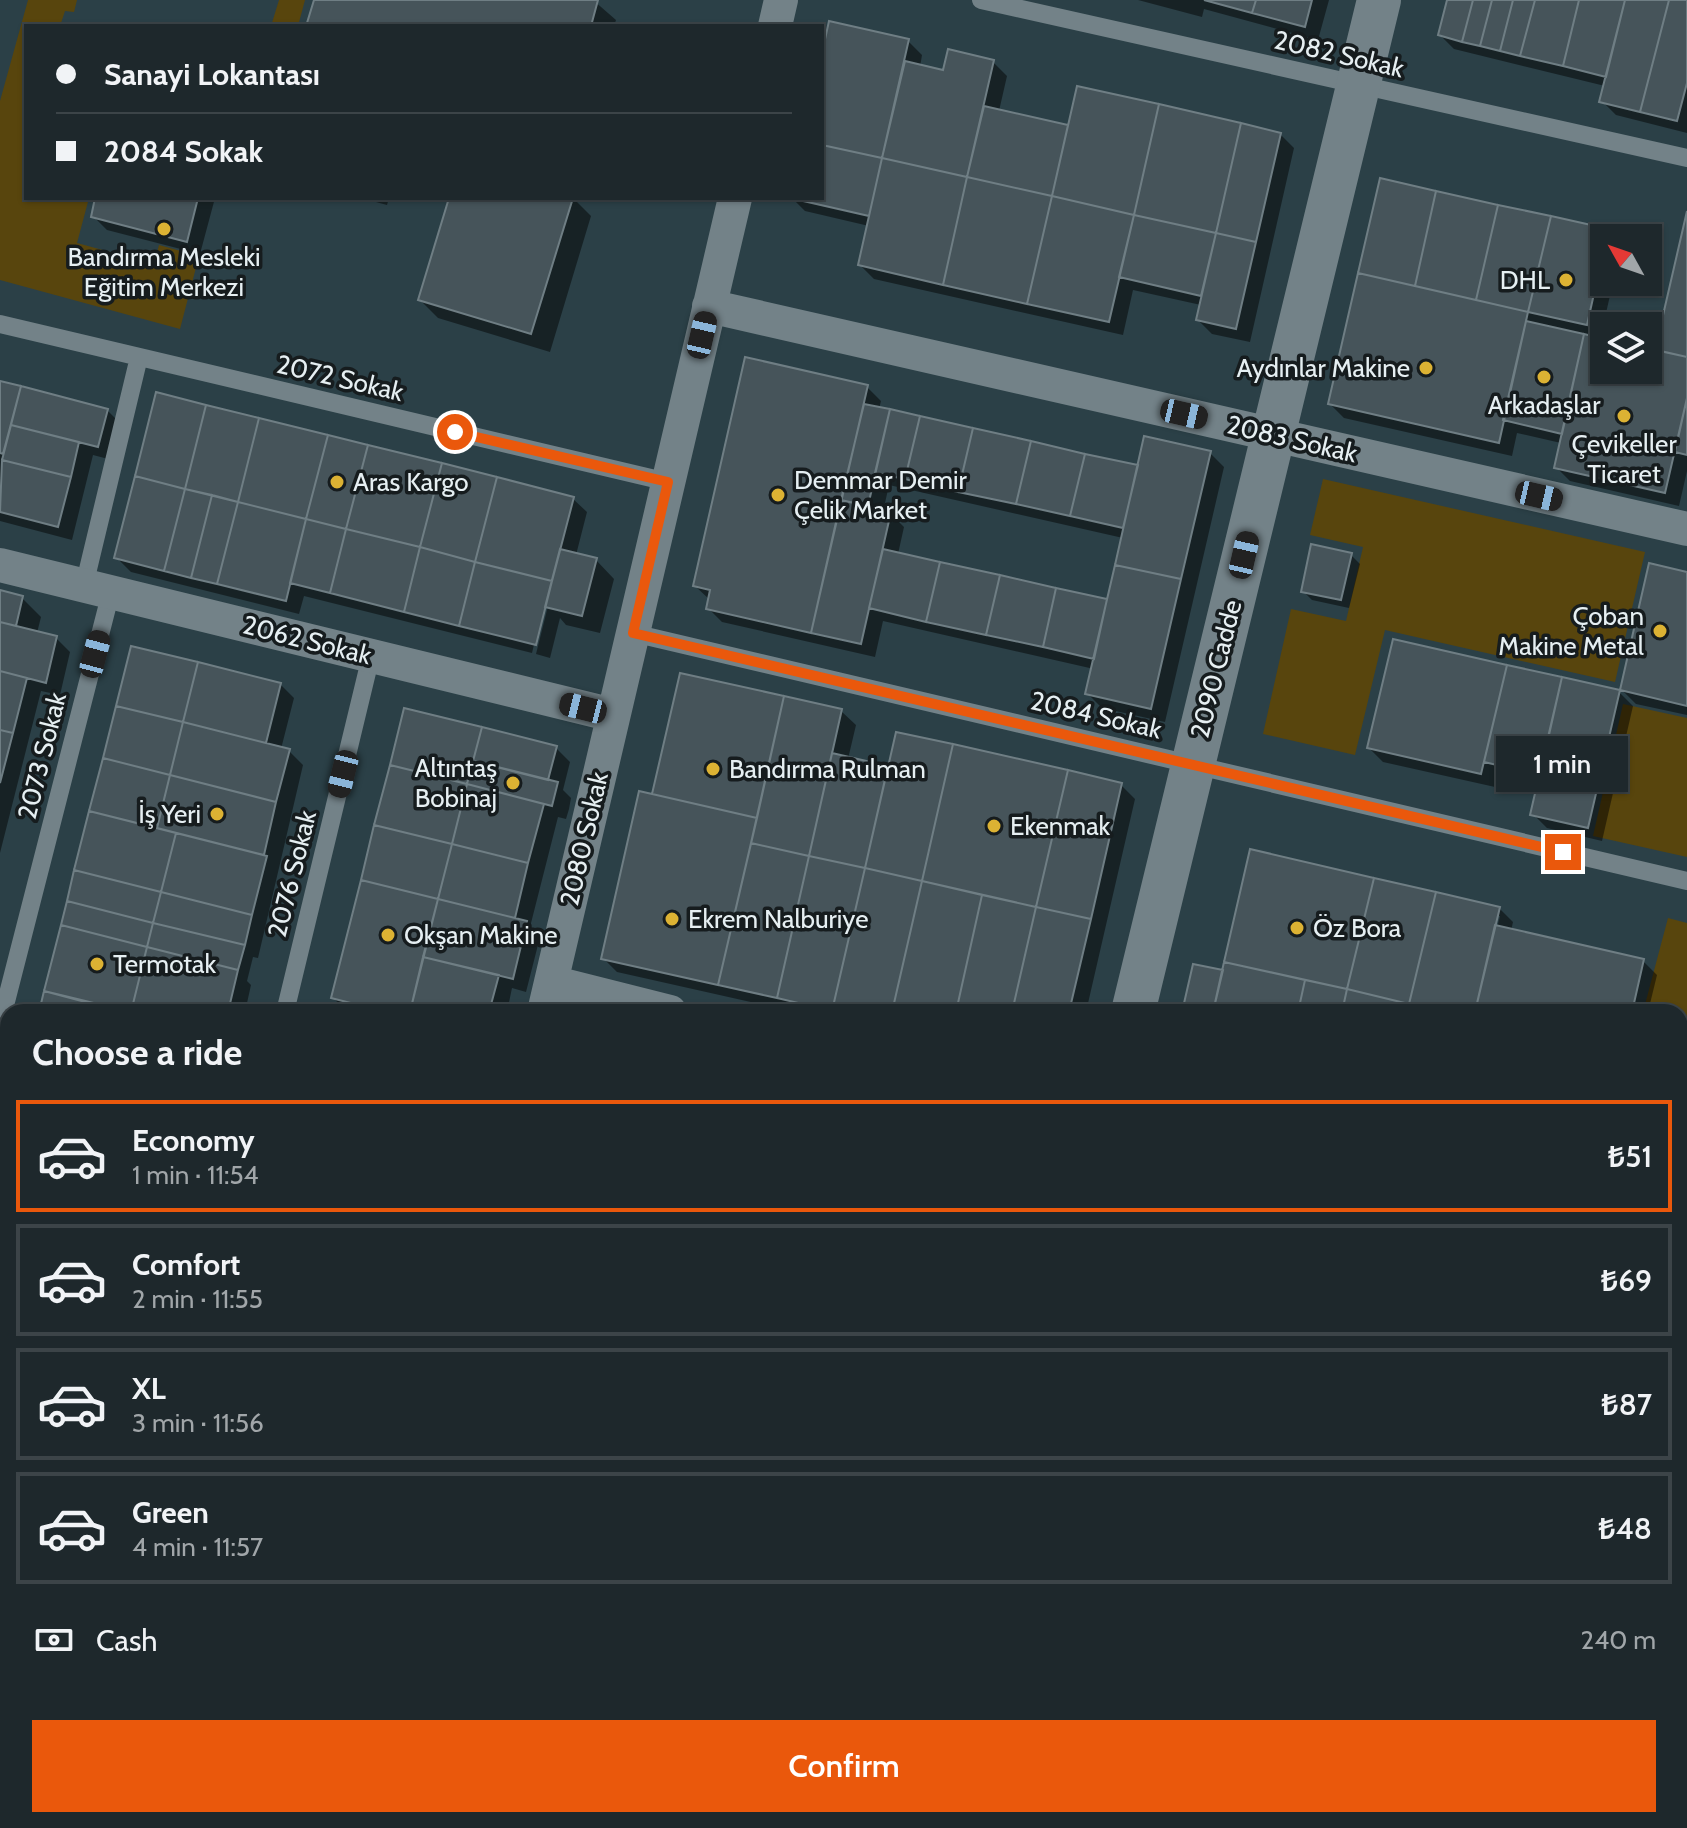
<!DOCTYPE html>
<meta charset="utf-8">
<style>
body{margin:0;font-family:Cabin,sans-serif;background:#2b3438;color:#f1f3f6;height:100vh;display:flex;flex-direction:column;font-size:30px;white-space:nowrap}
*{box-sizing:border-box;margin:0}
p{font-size:26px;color:#a1a6a9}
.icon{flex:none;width:44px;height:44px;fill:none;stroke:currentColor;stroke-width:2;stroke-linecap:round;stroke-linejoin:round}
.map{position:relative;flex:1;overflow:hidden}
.side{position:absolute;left:0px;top:1004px;width:1688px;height:824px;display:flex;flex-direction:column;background:#1e282c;border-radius:24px 24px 0 0;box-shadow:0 2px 6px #0004,0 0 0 2px #3c4448}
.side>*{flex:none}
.hud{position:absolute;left:24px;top:24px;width:800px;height:176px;border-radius:0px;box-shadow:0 2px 6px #0004,0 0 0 2px #3c4448;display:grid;align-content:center;height:176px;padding:0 32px;background:#1e282c}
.needle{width:52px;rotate:310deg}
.tools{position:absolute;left:1590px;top:224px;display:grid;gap:16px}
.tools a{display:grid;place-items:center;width:72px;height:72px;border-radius:0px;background:#1e282c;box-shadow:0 2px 6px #0004,0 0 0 2px #3c4448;font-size:40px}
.end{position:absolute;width:36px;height:36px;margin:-18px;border:10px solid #ea580c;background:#fff;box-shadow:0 0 0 4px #fff}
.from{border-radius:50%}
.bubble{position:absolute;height:56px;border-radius:0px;background:#1e282c;box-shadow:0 2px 6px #0004,0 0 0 2px #3c4448;font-size:26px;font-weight:600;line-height:56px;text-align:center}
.car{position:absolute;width:24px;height:48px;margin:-24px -12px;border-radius:10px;box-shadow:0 0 6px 2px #0007;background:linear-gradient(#222 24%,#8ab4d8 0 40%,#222 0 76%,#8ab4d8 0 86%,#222 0)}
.hud b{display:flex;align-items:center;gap:28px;height:76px;font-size:30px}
.hud b+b{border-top:2px solid #3c4448}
.hud i{width:20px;height:20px;background:#f1f3f6}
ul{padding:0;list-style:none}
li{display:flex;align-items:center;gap:24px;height:112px;margin:0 16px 12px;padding:0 16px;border:4px solid #3c4448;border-radius:0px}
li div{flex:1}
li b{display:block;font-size:30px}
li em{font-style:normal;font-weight:600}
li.selected{border-color:#ea580c}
li>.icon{width:72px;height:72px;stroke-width:1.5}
h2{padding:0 32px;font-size:36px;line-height:96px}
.pay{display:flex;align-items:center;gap:20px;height:88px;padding:0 32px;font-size:30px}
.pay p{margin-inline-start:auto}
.action{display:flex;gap:16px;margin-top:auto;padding:16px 32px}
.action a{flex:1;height:92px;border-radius:0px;background:#ea580c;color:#fff;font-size:32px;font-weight:600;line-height:92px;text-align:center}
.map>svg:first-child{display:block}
.built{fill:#2b4047;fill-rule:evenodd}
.green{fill:#58450d}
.shadow{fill:#0007;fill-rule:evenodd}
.building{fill:#46545a;stroke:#6f7e84;stroke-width:2}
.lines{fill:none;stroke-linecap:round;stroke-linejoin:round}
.lane{stroke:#738288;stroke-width:18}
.street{stroke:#738288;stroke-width:34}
.secondary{stroke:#738288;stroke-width:44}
.route{stroke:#ea580c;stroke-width:10}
.poi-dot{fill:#dcb233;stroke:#161c1e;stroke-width:3}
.labels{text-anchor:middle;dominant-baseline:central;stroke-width:7;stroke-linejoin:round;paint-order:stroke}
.street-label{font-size:26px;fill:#e6eff2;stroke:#161c1e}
.poi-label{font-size:26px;fill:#e6eff2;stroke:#161c1e;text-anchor:start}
</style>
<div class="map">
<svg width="1687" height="1828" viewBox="0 0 1687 1828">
<rect width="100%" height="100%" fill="#28353a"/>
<path class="built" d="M0 0H1687V1828H0ZM26 26H822V198H26ZM1604 238H1648V282H1604ZM1604 326H1648V370H1604ZM8 1012H1680V1820H8Z"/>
<path class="green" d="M28 0H77L74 12 65 11 60 26H26V198H89L77 243 154 264 159 245 199 256 180 329 0 280V101Z
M279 0H305L298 26H271Z
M1323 479 1645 552 1615 682 1385 630 1355 755 1263 734 1291 609 1346 621 1363 547 1310 535Z
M1623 704 1687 718V857L1593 836Z
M1668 918 1687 923V1223L1680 1222V1012H1643Z"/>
<path class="shadow" d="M316 0H593L616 20 614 26H313L309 23Z
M1138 0H1329L1318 40 1204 9 1202 17Z
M1449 0H1687V133L1616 115 1602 101 1605 86 1454 49 1440 35Z
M908 41 922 55 920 67 945 72 993 62 1007 76 999 111 1070 127 1280 134 1294 148 1250 342 1212 334 1198 320 1201 305 1133 290 1123 335 874 279 860 265 869 226 805 211 792 198H822V62Z
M1381 180 1608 231 1615 238H1604V282H1613L1600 340 1604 341V370H1648V351L1657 353 1687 220V471L1679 506 1570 481 1556 467 1561 443 1517 433 1512 456 1344 418 1330 404Z
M97 198H215L200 254 107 230 93 216Z
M361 198H389L387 205Z
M451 198H573L591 216 550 352 438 318 420 300Z
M0 383 107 410 121 424 112 460 93 455 72 540 0 521Z
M867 387 881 401 879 409 1139 468 1210 453 1224 467 1165 722 1102 708 1088 694 1094 669 883 621 875 657 722 622 708 608 710 600 695 586ZM889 485 1123 538 1109 602 898 554 904 527 890 513 883 512Z
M572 498 587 512 576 555 596 560 614 579 600 633 566 625 560 618 550 658 536 654 548 606 544 603 532 653 304 596 299 614 131 572 117 558Z
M1351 555 1360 564 1349 608 1312 600 1303 591Z
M1687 574V715L1636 704 1622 690Z
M0 592 22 598 41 617 37 633 56 638 70 652 60 695 41 691 0 853Z
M1394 641 1619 692 1633 706 1602 841 1547 828 1533 814 1540 784 1498 775 1495 787 1383 762 1369 748Z
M133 648 280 684 294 698 281 749 289 751 303 765 258 958 253 957 247 981 251 985 245 1012H41Z
M405 710 556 748 570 762 563 790 571 798 569 809 566 819 558 817 530 927 540 937 526 992 512 988 507 1012H348L333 998Z
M841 711 856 725 848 759 889 768 1121 785 1135 799 1086 1012H795L617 972 603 958 654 797Z
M1252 852 1499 908 1513 922 1511 931 1643 961 1657 975 1648 1012H1184L1224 974ZM1496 916H1500L1495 936Z
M0 1264 8 1266V1332L0 1330Z
M1680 1291 1687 1292V1337L1680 1336Z
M0 1390 8 1392V1820H21L19 1828H0Z
M135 1820H313L311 1828H133Z
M1211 1820H1253L1251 1828Z
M1381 1820H1621L1619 1828H1414Z"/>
<path class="building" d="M314 0H598L591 26H314L307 23Z
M1204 0H1256L1252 13Z
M1256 0H1312L1305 27 1252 13Z
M1447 0H1473L1462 42 1438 35Z
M1473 0H1492L1480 46 1462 42Z
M1492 0H1513L1500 51 1480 46Z
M1513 0H1535L1520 56 1500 51Z
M1535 0H1579L1563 66 1520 56Z
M1579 0H1625L1606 77 1563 66Z
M1625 0H1669L1640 112 1599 102Z
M1669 0H1687V83L1677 121 1640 112Z
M829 21 909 39 882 158 822 145V53Z
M948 49 994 60 967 177 882 158 905 61 943 70Z
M1077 86 1159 104 1134 215 1052 196Z
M1159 104 1241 123 1216 233 1134 215Z
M984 106 1068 125 1052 196 967 177Z
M1241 123 1281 133 1256 242 1216 233Z
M822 145 882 158 869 216 790 198H822Z
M882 158 967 177 943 285 858 265Z
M967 177 1052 196 1027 304 943 285Z
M1380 178 1436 191 1415 286 1358 273Z
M1436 191 1498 205 1476 300 1415 286Z
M1052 196 1134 215 1109 322 1027 304Z
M95 198H198L187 242 91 217Z
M449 198H573L531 334 418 300Z
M1498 205 1551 216 1528 312 1476 300Z
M1687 211V357L1655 350Z
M1134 215 1216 233 1201 296 1119 277Z
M1551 216 1609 229 1607 238H1604V249L1587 325 1528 312Z
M1216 233 1256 242 1236 329 1196 320Z
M1358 273 1528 312 1499 443 1328 404Z
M1526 321 1584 334 1562 434 1503 420Z
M1584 334 1604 339V370H1648V348L1687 357V398L1665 493 1554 468Z
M745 357 868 385 811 633 706 609 710 590 693 586Z
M0 381 21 386 3 454 0 453Z
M21 386 108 409 98 447 11 425Z
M156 392 206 405 185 489 135 476Z
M1687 398V455L1675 452Z
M864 404 890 409 868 506 841 500Z
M206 405 259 418 238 502 185 489Z
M890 409 920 416 905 479 875 473Z
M920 416 973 428 958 492 905 479Z
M259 418 328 435 306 519 238 502Z
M11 425 79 442 71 477 2 460Z
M973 428 1031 441 1016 504 958 492Z
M328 435 368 445 346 529 306 519Z
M1144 436 1211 451 1181 579 1115 565Z
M1031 441 1085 454 1070 516 1016 504Z
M368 445 442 463 420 547 346 529Z
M1085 454 1138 465 1123 528 1070 516Z
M2 460 71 477 58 527 0 512Z
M442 463 497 477 475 562 420 547Z
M135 476 185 489 164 571 114 558Z
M497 477 574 497 552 581 475 562Z
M185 489 212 495 191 578 164 571Z
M212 495 238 502 217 584 191 578Z
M841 500 891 512 861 644 811 633Z
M238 502 306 519 286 601 217 584Z
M306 519 346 529 330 593 290 583Z
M346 529 420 547 404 612 330 593Z
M1311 544 1352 553 1341 600 1301 592Z
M420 547 475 562 459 626 404 612Z
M560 549 597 558 582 616 545 607Z
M883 549 940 562 926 622 869 608Z
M475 562 552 581 536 645 459 626Z
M940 562 1000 575 986 635 926 622Z
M1649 563 1687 572V706L1620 690Z
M1115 565 1181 579 1151 709 1085 694Z
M1000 575 1056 588 1043 647 986 635Z
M1056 588 1107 599 1094 659 1043 647Z
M0 590 23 596 16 626 0 622Z
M0 622 57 636 46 683 0 671Z
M1393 639 1507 665 1481 774 1367 748Z
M131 646 198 662 183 722 116 706Z
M198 662 281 683 266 743 183 722Z
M1507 665 1562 677 1540 775 1484 762Z
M0 671 27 678 13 733 0 730Z
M680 673 784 696 757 818 652 794Z
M1562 677 1620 690 1588 828 1530 815Z
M784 696 842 709 809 856 751 843Z
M116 706 183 722 170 775 103 758Z
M404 708 482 727 467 784 390 765Z
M183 722 290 749 276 802 170 775Z
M482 727 557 746 548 780 473 761Z
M0 730 13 733 0 783Z
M896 732 953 744 922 881 865 868Z
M953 744 1068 770 1036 907 922 881Z
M832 753 888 766 865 868 809 856Z
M103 758 170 775 157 828 89 811Z
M473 761 558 782 552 806 467 784Z
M390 765 467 784 452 844 374 825Z
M1068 770 1122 783 1091 919 1036 907Z
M170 775 276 802 264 855 157 828Z
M467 784 544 804 528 863 452 844Z
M639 791 757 818 718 985 601 959Z
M89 811 176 833 161 892 74 870Z
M374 825 452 844 438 899 361 880Z
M176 833 267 856 252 915 161 892Z
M751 843 809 856 777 998 718 985Z
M452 844 528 863 515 918 438 899Z
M1250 849 1374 878 1347 989 1224 962Z
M809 856 865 868 832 1011 777 998Z
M865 868 922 881 892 1012 832 1011Z
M74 870 161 892 153 923 67 901Z
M1374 878 1436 892 1409 1004 1347 989Z
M361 880 438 899 410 1012H386L331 998Z
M922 881 982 895 956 1012H892Z
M161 892 252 915 245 945 153 923Z
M1436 892 1500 907 1475 1012H1444L1409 1004Z
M982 895 1036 907 1012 1012H956Z
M438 899 527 921 513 979 423 957Z
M67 901 153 923 147 947 61 925Z
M1036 907 1091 919 1069 1012H1012Z
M153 923 245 945 238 970 147 947Z
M61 925 147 947 131 1012 44 991Z
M1495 925 1644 959 1632 1012H1475Z
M147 947 238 970 228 1012H131Z
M423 957 499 975 489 1012H410Z
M1224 962 1305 980 1298 1012H1213Z
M1193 964 1223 970 1213 1012H1182Z
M1305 980 1347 989 1342 1012H1298Z
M1347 989 1409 1004 1444 1012H1342Z
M44 991 123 1012H39Z
M8 1133V1187L0 1185V1165Z
M0 1262 8 1264V1319L0 1317Z
M1680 1289 1687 1290V1328L1680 1326Z
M0 1388 8 1390V1441L0 1439Z
M0 1439 8 1441V1491L0 1489Z
M0 1489 8 1491V1542L0 1540Z
M0 1540 8 1542V1563L1 1591Z
M8 1563V1592L1 1591Z
M1 1591 8 1592V1643L0 1641Z
M0 1641 8 1643V1694L0 1691Z
M0 1691 8 1694V1744L0 1742Z
M0 1742 8 1744V1767L0 1765Z
M0 1765 8 1767V1795L0 1793Z
M0 1793 8 1795 4 1819 0 1818Z
M133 1820H201L199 1828H158Z
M201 1820H296L294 1828H199Z
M419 1820H427L460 1828H416Z
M427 1820H492L490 1828H460Z
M492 1820H542L559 1824 558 1828H490Z
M642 1820H745L758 1823 757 1828H640Z
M1419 1820H1496L1494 1828H1452Z
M1496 1820H1585L1583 1828H1494Z
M1585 1820H1616L1614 1828H1583Z
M133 1822 158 1828H131Z"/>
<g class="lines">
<path class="lane" d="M981 0 1687 158
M0 324 668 482
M84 586 139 357
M633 633 1687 881
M285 1012 371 656
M0 1025 111 592
M0 1225 8 1227
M0 1351 8 1353
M1680 1644 1687 1648
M84 1828 86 1820
M598 1828 600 1820"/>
<path class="street" d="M775 26 781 0
M709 306 1687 529
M0 565 613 715
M551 982 670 1012
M544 1012 735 198
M1680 1260 1687 1262
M1680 1702 1687 1670
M352 1828 354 1820
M1653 1828 1654 1820"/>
<path class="secondary" d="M1133 1012 1379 0
M935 1828 937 1820"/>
</g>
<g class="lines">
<path class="route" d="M455 432 668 482 633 633 1563 852"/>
</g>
<g class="poi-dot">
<circle cx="164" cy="229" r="8"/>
<circle cx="1566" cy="280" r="8"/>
<circle cx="1426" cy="368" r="8"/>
<circle cx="1544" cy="377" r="8"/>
<circle cx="1624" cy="416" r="8"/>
<circle cx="337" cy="482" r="8"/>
<circle cx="778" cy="495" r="8"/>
<circle cx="1660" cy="631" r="8"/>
<circle cx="713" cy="769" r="8"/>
<circle cx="513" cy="783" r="8"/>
<circle cx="217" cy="814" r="8"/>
<circle cx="994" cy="826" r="8"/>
<circle cx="672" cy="919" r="8"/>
<circle cx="1297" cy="928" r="8"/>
<circle cx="388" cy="935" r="8"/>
<circle cx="97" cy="964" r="8"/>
</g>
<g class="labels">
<g class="street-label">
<text transform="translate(1339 54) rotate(13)">2082 Sokak</text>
<text transform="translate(340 378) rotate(13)">2072 Sokak</text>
<text transform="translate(1292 439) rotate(13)">2083 Sokak</text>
<text transform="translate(307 640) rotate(14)">2062 Sokak</text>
<text transform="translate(1216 669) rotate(-76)">2090 Cadde</text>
<text transform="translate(1096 715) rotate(13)">2084 Sokak</text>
<text transform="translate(42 756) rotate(-76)">2073 Sokak</text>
<text transform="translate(584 839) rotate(-77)">2080 Sokak</text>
<text transform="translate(292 874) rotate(-76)">2076 Sokak</text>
</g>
<g class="poi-label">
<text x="164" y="257" text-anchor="middle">Bandırma Mesleki<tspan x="164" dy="30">Eğitim Merkezi</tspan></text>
<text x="1550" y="280" text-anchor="end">DHL</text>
<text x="1410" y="368" text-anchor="end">Aydınlar Makine</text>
<text x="1544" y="405" text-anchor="middle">Arkadaşlar</text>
<text x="1624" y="444" text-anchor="middle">Çevikeller<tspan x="1624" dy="30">Ticaret</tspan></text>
<text x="794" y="480">Demmar Demir<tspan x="794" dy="30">Çelik Market</tspan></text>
<text x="353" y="482">Aras Kargo</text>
<text x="1644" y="616" text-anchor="end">Çoban<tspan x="1644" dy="30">Makine Metal</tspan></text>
<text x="497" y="768" text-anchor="end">Altıntaş<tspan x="497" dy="30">Bobinaj</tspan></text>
<text x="729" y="769">Bandırma Rulman</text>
<text x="201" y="814" text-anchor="end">İş Yeri</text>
<text x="1010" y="826">Ekenmak</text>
<text x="688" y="919">Ekrem Nalburiye</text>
<text x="1313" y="928">Öz Bora</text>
<text x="404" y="935">Okşan Makine</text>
<text x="113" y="964">Termotak</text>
</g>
</g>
</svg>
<div class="tools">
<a><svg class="needle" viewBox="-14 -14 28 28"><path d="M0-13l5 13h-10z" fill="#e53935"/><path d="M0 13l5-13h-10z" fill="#a1a6a9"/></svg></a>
<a><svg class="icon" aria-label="layers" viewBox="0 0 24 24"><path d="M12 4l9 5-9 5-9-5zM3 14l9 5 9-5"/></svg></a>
</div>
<i class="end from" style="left:455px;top:432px"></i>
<i class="end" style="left:1563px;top:852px"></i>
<div class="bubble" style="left:1496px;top:736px;width:132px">1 min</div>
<i class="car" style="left:702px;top:335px;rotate:13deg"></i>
<i class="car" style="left:1184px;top:414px;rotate:103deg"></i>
<i class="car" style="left:1539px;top:496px;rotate:103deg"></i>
<i class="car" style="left:1244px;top:555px;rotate:13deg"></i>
<i class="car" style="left:95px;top:654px;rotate:15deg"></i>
<i class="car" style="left:583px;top:708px;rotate:284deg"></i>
<i class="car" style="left:343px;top:774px;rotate:194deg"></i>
<div class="hud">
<b><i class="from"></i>Sanayi Lokantası</b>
<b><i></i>2084 Sokak</b>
</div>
<section class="side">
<h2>Choose a ride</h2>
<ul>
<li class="selected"><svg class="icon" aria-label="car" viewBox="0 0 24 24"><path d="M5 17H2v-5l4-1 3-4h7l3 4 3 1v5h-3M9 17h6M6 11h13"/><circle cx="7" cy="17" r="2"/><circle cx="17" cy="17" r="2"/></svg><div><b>Economy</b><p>1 min · 11:54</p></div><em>₺51</em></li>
<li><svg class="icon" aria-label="car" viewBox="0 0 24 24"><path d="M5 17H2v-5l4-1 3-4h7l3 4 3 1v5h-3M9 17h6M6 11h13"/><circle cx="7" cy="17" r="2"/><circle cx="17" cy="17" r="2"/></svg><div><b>Comfort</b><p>2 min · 11:55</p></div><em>₺69</em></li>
<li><svg class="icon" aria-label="car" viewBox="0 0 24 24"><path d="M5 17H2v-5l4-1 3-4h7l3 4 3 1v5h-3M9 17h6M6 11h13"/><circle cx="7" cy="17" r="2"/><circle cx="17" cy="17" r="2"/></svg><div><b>XL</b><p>3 min · 11:56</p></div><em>₺87</em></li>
<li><svg class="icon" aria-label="car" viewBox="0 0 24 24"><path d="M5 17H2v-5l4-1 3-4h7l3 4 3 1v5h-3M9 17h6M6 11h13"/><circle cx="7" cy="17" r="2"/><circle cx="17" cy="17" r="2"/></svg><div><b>Green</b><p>4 min · 11:57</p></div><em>₺48</em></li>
</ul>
<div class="pay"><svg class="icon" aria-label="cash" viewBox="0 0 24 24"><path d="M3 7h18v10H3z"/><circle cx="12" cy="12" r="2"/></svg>Cash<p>240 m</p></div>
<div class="action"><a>Confirm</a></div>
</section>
</div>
